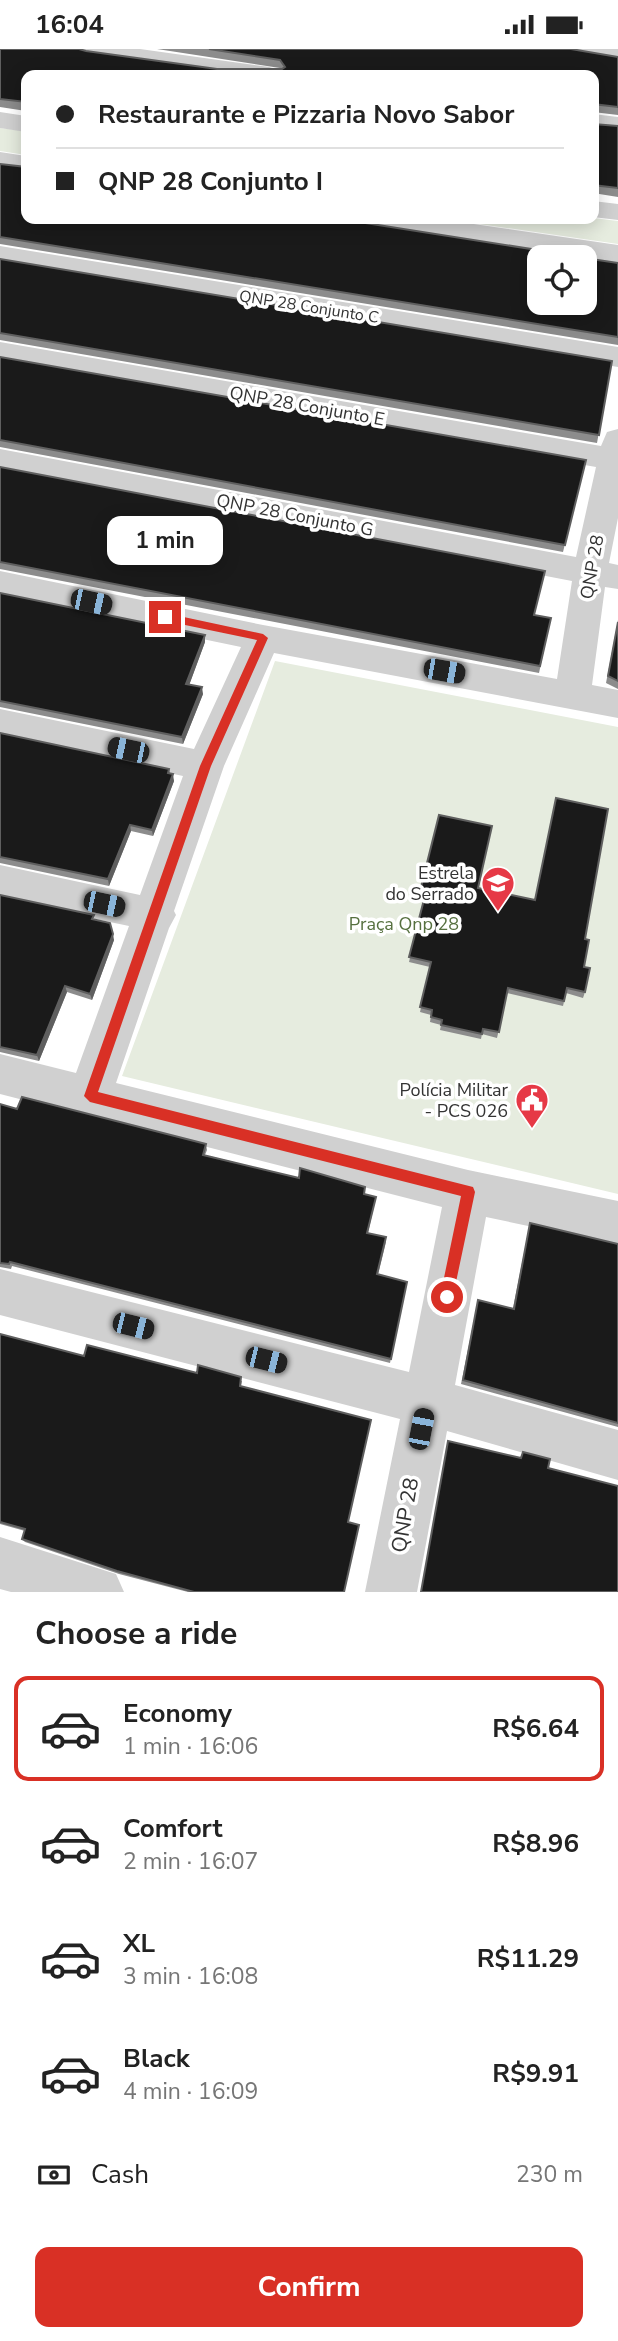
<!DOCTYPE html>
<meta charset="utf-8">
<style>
body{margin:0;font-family:"Nunito Sans",sans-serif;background:#f6f6f6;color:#222;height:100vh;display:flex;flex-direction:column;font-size:26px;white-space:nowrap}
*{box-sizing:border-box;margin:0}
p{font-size:23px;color:#767676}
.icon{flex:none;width:38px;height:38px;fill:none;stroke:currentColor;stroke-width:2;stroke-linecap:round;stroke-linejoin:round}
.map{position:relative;height:1543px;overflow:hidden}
.details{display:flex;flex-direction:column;background:#fff;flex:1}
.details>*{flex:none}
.banner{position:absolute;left:21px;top:21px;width:578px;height:154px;border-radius:14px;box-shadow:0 4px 18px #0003;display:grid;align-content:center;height:154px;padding:0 35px;background:#fff}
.tools{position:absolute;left:527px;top:196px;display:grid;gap:14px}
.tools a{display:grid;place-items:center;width:70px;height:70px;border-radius:14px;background:#fff;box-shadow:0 4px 18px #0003;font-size:35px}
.end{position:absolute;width:32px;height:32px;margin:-16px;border:9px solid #d93025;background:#fff;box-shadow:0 0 0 4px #fff}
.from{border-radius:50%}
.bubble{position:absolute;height:49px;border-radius:14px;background:#fff;box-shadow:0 4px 18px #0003;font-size:23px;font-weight:700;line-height:49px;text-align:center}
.car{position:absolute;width:21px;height:42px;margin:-21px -10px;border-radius:9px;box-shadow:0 0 5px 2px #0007;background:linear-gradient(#222 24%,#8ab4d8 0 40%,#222 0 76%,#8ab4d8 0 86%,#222 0)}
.banner b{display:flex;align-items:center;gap:24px;height:66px;font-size:26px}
.banner b+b{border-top:2px solid #e0e0e0}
.banner i{width:18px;height:18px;background:#222}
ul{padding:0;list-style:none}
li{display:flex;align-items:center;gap:21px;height:105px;margin:0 14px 10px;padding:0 21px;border:4px solid transparent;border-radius:14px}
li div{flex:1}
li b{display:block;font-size:26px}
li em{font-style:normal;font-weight:700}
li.on{border-color:#d93025}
li>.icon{width:63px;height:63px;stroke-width:1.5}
h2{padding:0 35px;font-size:32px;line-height:84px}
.pay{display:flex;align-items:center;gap:18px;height:77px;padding:0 35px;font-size:26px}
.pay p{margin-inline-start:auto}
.action{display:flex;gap:14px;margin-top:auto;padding:14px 35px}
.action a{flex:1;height:80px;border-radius:14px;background:#d93025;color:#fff;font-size:28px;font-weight:700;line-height:80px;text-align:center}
.status{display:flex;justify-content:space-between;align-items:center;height:49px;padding:0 35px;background:#fff;direction:ltr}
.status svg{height:19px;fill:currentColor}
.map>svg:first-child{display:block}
.green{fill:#e6ecdf}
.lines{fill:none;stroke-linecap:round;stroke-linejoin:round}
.minor{fill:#d0d0d0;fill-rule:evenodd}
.wall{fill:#8c8c8c}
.shaded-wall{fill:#5f5f5f}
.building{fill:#1a1a1a;stroke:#5f5f5f;stroke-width:2}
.route{fill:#d93025}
.labels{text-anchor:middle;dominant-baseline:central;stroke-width:7;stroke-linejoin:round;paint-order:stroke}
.far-street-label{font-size:16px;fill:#333;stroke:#fff}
.street-label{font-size:18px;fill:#333;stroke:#fff}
.poi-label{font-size:18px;fill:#333;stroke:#fff;text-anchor:end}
.park-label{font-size:18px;fill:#56703f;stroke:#fff}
.near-street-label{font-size:21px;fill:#333;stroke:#fff}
</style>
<div class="status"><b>16:04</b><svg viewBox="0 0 49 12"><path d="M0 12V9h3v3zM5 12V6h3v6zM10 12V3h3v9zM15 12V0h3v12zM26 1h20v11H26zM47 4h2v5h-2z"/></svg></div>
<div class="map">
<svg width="618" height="1543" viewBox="0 0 618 1543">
<rect width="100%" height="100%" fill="#fff"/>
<path class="green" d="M0 79 26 82V106L0 102Z
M593 169 618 172V195L445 170Z
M275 612 618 678V1145L122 1027Z"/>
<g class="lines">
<path class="minor" d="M74 0H140L269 18 278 21 282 26H217L87 8 78 5Z
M559 0H618V14L563 5Z
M0 63 26 67V83L0 79Z
M593 65 618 68V84L593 81Z
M0 103 26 107V123L0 119Z
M593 152 618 155V171L593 168Z
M370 170H439L618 196V214L384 178 374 176Z
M0 197 618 298V318L0 215Z
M0 293 601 397 607 383 618 380V469L609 514 618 516V540L605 538 592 636 618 641V669L274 604 224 717 174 862 176 866 169 879 116 1034 468 1121 618 1152V1196L486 1168 455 1336 618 1381V1431L447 1382 417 1543H365L400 1370 0 1266V1220L409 1323 442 1158 0 1045V1005L76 1024 129 877 0 850V816L140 846 183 727 0 688V660L194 700 241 598 0 548V522L263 576 557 630 572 532 0 422V400L576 508 596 418 0 313Z
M0 1488 116 1525 124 1543H11L0 1540Z"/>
</g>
<path class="wall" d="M0 0 86 2 217 20H281L280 19 157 0H571L618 8V66L593 63V26H26V62L0 58Z
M593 75 618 77V148L593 144Z
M0 115 26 170 618 214V296L0 195Z
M0 210 612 312 597 394 0 291Z
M0 308 584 419 563 503 0 398Z
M0 418 535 566 551 569 539 624 0 520Z
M0 544 205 593 189 636 203 645 183 695 0 658Z
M618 571V640L606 634Z
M0 684 169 720 170 724 174 732 153 787 131 782 109 837 0 814Z
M478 839 585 890 584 918 585 943 583 949 566 944 563 957 507 944 497 989 482 985 481 990 440 981 441 976 430 973 431 966 420 963 430 918 409 913 424 848H419L420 842Z
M0 846 94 870 114 891 92 951 67 943 39 1012 0 1003Z
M0 1055 17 1060 206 1095 207 1101 205 1106 376 1148 368 1184 386 1193 378 1226 407 1233 390 1314 12 1217 11 1220 0 1218Z
M530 1174 618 1195V1378L461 1335 477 1256 513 1259Z
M0 1285 84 1307 197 1324 242 1332 241 1337 349 1473 344 1543H188L119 1525 25 1493 22 1490 25 1482 0 1475Z"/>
<path class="shaded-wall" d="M205 586V593L187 642 186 635Z
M202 638 203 645 183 695 182 688Z
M173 725 174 732 153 787 152 781Z
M130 776 131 782 109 837 108 830Z
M113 885 114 891 92 951 90 945Z
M65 937 67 943 39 1012 37 1006Z"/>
<path class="building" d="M0 0H79L86 2 217 20H282L285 18 280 11 209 0H571L618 8V58L593 55V26H26V53L0 50Z
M593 75 618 77V139L593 136Z
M0 115 26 118V170H340L582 208H539V254H584V209L618 214V288L0 188Z
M0 210 612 312 599 386 0 284Z
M0 308 586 411 565 496 0 391Z
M0 418 545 522 534 566 551 569 540 617 0 513Z
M0 544 205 586 186 635 202 638 182 688 0 652Z
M618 573V632L608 627Z
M0 684 169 720 168 724 173 725 152 781 130 776 108 830 0 808Z
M556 749 608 760 585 890 589 891 584 918 590 919 585 943 567 939 564 952 508 939 499 983 483 980 482 985 441 976 442 971 431 968 432 961 420 958 431 913 409 908 426 843 420 842 439 766 492 777 478 839 535 851Z
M0 846 94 866 92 870 110 874 113 885 90 945 65 937 37 1006 0 998Z
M22 1048 206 1095 203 1106 299 1129 300 1119 365 1138 364 1145 376 1148 367 1184 386 1188 377 1225 407 1233 391 1310 10 1213 9 1215 0 1214V1055L17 1060Z
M530 1174 618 1195V1374L463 1331 478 1251 514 1260Z
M0 1285 84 1307 87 1296 197 1324 198 1316 241 1328 240 1337 371 1371 348 1473 359 1476 344 1543H194L117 1522 22 1490 25 1480 0 1473Z
M448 1392 521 1409 523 1403 550 1410 548 1419 618 1437V1543H421Z"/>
<path class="route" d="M165 564 263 585 268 589 211 717 98 1043 473 1138 475 1143 452 1252H442L440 1248 461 1147 90 1053 84 1047 200 717 257 591 161 571V566Z"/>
<defs>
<symbol id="school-pin" viewBox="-11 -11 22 30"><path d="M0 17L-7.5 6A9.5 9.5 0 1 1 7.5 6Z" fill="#e63946" stroke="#fff"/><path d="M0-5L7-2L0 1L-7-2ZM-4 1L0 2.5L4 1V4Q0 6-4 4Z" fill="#fff"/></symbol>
<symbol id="civic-pin" viewBox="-11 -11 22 30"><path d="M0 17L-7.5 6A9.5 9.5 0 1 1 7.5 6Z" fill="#e63946" stroke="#fff"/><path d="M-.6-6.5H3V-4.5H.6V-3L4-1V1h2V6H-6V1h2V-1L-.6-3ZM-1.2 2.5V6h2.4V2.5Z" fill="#fff"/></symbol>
</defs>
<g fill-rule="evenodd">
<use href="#school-pin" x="479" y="815" width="38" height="52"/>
<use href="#civic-pin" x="513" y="1032" width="38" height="52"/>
</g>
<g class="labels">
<g class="far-street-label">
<text transform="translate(309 258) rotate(9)">QNP 28 Conjunto C</text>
</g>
<g class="street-label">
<text transform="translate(307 357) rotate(10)">QNP 28 Conjunto E</text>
<text transform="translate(295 466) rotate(11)">QNP 28 Conjunto G</text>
<text transform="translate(592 518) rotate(-80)">QNP 28</text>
</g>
<g class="poi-label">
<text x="474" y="824">Estrela<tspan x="474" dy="21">do Serrado</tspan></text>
<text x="508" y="1041">Polícia Militar<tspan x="508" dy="21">- PCS 026</tspan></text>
</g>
<g class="park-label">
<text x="404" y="875">Praça Qnp 28</text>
</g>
<g class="near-street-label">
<text transform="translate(405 1466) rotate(-80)">QNP 28</text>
</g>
</g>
</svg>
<div class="tools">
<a><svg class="icon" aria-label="locate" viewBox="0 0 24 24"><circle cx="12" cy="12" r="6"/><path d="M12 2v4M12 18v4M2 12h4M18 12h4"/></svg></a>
</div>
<i class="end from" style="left:447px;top:1248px"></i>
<i class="end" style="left:165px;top:568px"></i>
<div class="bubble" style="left:107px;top:467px;width:116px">1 min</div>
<i class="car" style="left:91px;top:553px;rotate:102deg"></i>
<i class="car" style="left:444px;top:622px;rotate:100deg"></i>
<i class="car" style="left:128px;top:701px;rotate:282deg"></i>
<i class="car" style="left:104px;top:855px;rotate:102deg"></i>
<i class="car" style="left:133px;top:1277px;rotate:104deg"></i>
<i class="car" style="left:266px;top:1311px;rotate:104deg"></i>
<i class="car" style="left:421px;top:1380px;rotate:11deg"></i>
<div class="banner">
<b><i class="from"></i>Restaurante e Pizzaria Novo Sabor</b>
<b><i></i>QNP 28 Conjunto I</b>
</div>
</div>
<section class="details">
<h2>Choose a ride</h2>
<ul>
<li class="on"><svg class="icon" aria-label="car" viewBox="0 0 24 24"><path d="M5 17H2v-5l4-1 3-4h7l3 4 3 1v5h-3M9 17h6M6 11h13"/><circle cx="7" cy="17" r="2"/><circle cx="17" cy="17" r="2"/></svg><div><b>Economy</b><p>1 min · 16:06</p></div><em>R$6.64</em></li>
<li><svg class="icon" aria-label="car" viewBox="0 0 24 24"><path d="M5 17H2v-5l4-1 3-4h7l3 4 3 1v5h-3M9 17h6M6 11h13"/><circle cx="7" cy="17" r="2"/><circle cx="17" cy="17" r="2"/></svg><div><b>Comfort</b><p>2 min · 16:07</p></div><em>R$8.96</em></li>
<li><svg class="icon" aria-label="car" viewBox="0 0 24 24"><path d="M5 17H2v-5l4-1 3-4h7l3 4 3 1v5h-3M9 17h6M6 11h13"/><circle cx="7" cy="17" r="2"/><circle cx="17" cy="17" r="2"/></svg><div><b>XL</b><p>3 min · 16:08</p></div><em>R$11.29</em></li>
<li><svg class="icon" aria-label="car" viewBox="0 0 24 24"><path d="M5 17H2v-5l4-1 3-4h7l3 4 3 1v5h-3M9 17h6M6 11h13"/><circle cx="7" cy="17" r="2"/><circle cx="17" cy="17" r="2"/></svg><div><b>Black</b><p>4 min · 16:09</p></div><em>R$9.91</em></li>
</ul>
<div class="pay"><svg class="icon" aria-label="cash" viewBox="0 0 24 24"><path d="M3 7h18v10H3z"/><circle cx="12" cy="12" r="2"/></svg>Cash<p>230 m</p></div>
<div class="action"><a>Confirm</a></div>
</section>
